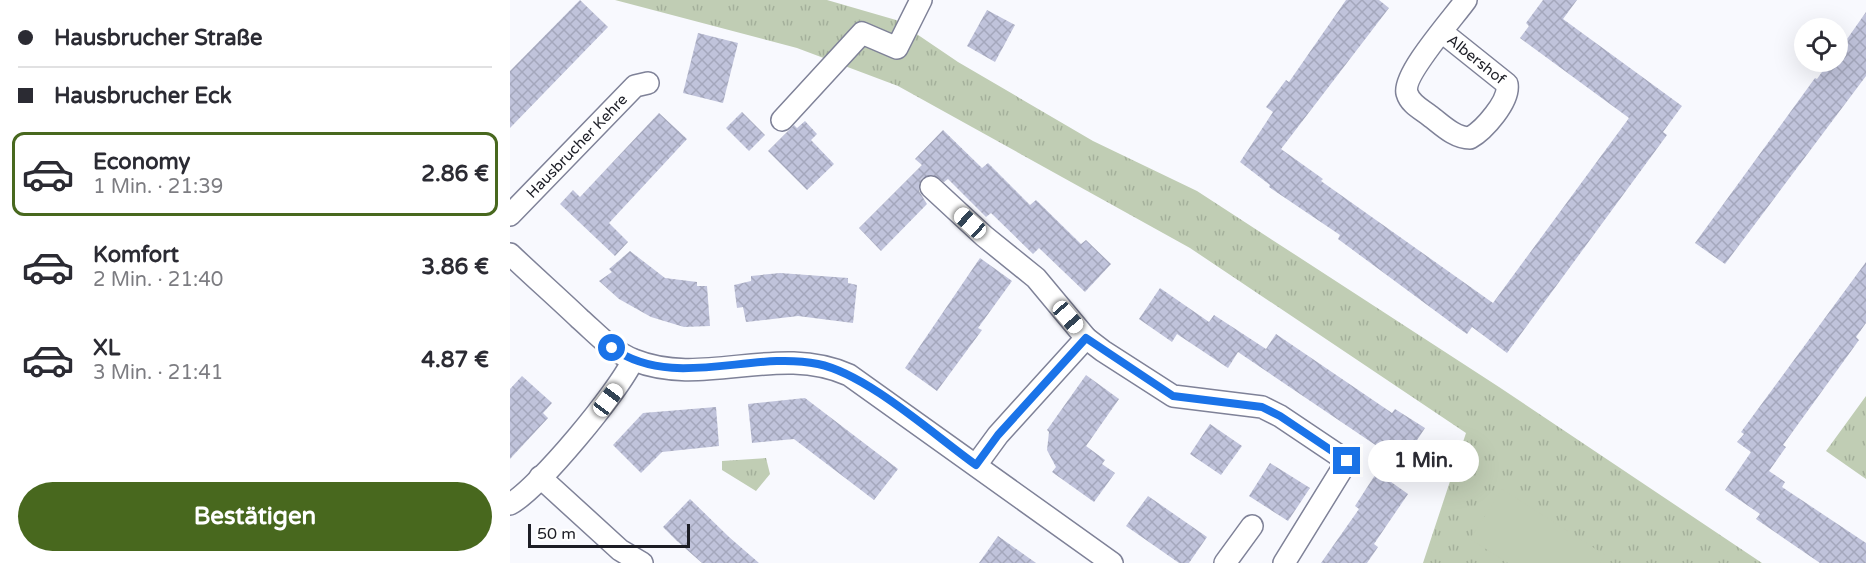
<!DOCTYPE html>
<html lang="de">
<meta charset="utf-8">
<style>
body{margin:0;font-family:"Varela Round",sans-serif;background:#f7f7f7;color:#2b2b33;height:100vh;display:flex;flex-direction:column;font-size:22px;white-space:nowrap}
*{box-sizing:border-box;margin:0}
p{font-size:20px;color:#7c7c81}
.icon{flex:none;width:33px;height:33px;fill:none;stroke:currentColor;stroke-width:2;stroke-linecap:round;stroke-linejoin:round}
.map{position:relative;flex:1;overflow:hidden}
.panel{display:flex;flex-direction:column;background:#fff;width:510px}
.panel>*{flex:none}
.top-card{display:grid;align-content:center;height:132px;padding:0 18px;background:#fff}
.buttons{position:absolute;left:1284px;top:18px;display:grid;gap:12px}
.buttons a{display:grid;place-items:center;width:54px;height:54px;border-radius:50%;background:#fff;box-shadow:0 6px 24px #0002;font-size:30px}
.scale{position:absolute;left:18px;bottom:15px;width:162px;box-sizing:border-box;padding-left:6px;border:3px solid #1c1d25;border-top:0;font-size:16px;line-height:21px;white-space:nowrap;color:#1c1d25;-webkit-text-stroke:4px #fff;paint-order:stroke}
.end{position:absolute;width:27px;height:27px;margin:-14px;border:8px solid #1a73e8;background:#fff;box-shadow:0 0 0 3px #fff}
.from{border-radius:50%}
.bubble{position:absolute;height:42px;border-radius:21px;background:#fff;box-shadow:0 6px 24px #0002;font-size:20px;font-weight:700;line-height:42px;text-align:center}
.car{position:absolute;width:18px;height:36px;margin:-18px -9px;border-radius:8px;box-shadow:0 0 4px 2px #0007;background:linear-gradient(#fff 24%,#345 0 40%,#fff 0 76%,#345 0 86%,#fff 0)}
.top-card b{display:flex;align-items:center;gap:21px;height:57px;font-size:22px}
.top-card b+b{border-top:2px solid #e1e1e2}
.top-card i{width:15px;height:15px;background:#2b2b33}
ul{padding:0;list-style:none}
li{display:flex;align-items:center;gap:18px;height:84px;margin:0 12px 9px;padding:0 6px;border:3px solid transparent;border-radius:12px}
li div{flex:1}
li b{display:block;font-size:22px}
li em{font-style:normal;font-weight:700}
li.on{border-color:#48681e}
li>.icon{width:54px;height:54px;stroke-width:1.5}
.button{display:flex;gap:12px;margin-top:auto;padding:12px 18px}
.button a{flex:1;height:69px;border-radius:36px;background:#48681e;color:#fff;font-size:24px;font-weight:700;line-height:69px;text-align:center}
main{display:flex;flex:1;min-height:0}
.map>svg:first-child{display:block}
.park{fill:url(#park-tufts)}
.garden{fill:#c0cdb4}
.building{fill:url(#building-cross-hatch)}
.lines{fill:none;stroke-linecap:round;stroke-linejoin:round}
.minor-casing{stroke:#7f8298;stroke-width:24}
.minor{stroke:#fff;stroke-width:21}
.route{stroke:#1a73e8;stroke-width:8}
.labels{text-anchor:middle;dominant-baseline:central;stroke-width:6;stroke-linejoin:round;paint-order:stroke}
.street-label{font-size:15px;fill:#1c1d25;stroke:#fff}
</style>
<main>
<section class="panel">
<div class="top-card">
<b><i class="from"></i>Hausbrucher Straße</b>
<b><i></i>Hausbrucher Eck</b>
</div>
<ul>
<li class="on"><svg class="icon" aria-label="car" viewBox="0 0 24 24"><path d="M5 17H2v-5l4-1 3-4h7l3 4 3 1v5h-3M9 17h6M6 11h13"/><circle cx="7" cy="17" r="2"/><circle cx="17" cy="17" r="2"/></svg><div><b>Economy</b><p>1 Min. · 21:39</p></div><em>2.86 €</em></li>
<li><svg class="icon" aria-label="car" viewBox="0 0 24 24"><path d="M5 17H2v-5l4-1 3-4h7l3 4 3 1v5h-3M9 17h6M6 11h13"/><circle cx="7" cy="17" r="2"/><circle cx="17" cy="17" r="2"/></svg><div><b>Komfort</b><p>2 Min. · 21:40</p></div><em>3.86 €</em></li>
<li><svg class="icon" aria-label="car" viewBox="0 0 24 24"><path d="M5 17H2v-5l4-1 3-4h7l3 4 3 1v5h-3M9 17h6M6 11h13"/><circle cx="7" cy="17" r="2"/><circle cx="17" cy="17" r="2"/></svg><div><b>XL</b><p>3 Min. · 21:41</p></div><em>4.87 €</em></li>
</ul>
<div class="button"><a>Bestätigen</a></div>
</section>
<div class="map">
<svg width="1356" height="563" viewBox="0 0 1356 563">
<defs>
<pattern id="park-tufts" width="24" height="20" patternUnits="userSpaceOnUse" patternTransform="scale(1.5)"><rect width="24" height="20" fill="#c0cdb4"/><path d="M3 7l-1-3M5 7V3M7 7l1-3M15 17l-1-3M17 17v-4M19 17l1-3" fill="none" stroke="#a4b09b"/></pattern>
<pattern id="building-cross-hatch" width="8" height="8" patternUnits="userSpaceOnUse" patternTransform="scale(1.5)"><rect width="8" height="8" fill="#c0c3db"/><path d="M0 0l8 8M0 8l8-8" fill="none" stroke="#a4a7bc"/></pattern>
</defs>
<rect width="100%" height="100%" fill="#f8f9fe"/>
<path class="park" d="M105 0H317L386 20 448 62 583 141 687 191 989 387 1252 563H913L956 433 680 248 388 86 287 48Z
M1356 396V479L1316 451Z
M256 458 260 474 246 491 212 470V461Z"/>
<path class="garden" d="M992 489 1095 555 1090 563H998L960 539Z"/>
<path class="building" d="M70 0 98 27 0 128V71Z
M836 0H869L879 8 771 149 813 179 811 181 983 303 1119 118 1010 38 1019 26 1016 23 1033 0H1067L1053 19 1172 106 1153 132 1157 135 997 353 962 327 957 334 947 327 828 239 830 235 759 187 760 185 730 162 763 112 756 107 776 80 779 82Z
M477 10 505 25 485 62 457 46Z
M1356 12V76L1215 264 1185 243 1305 78 1307 79 1319 62H1328V52Z
M188 33 228 43 213 103 173 93Z
M232 112 255 135 239 151 216 128Z
M149 113 177 139 99 223 118 242 105 256 50 204 63 190 70 197Z
M295 121 307 134 301 140 324 164 297 190 258 151 284 125 287 128Z
M433 130 472 168 478 163 520 205 526 200 571 244 576 240 601 264 575 292 529 248 523 254 481 213 476 217 438 179 434 182 423 175 412 178 409 185V191L417 204 371 251 349 228 412 165 405 159Z
M120 251 155 278 187 282V286H197L200 326 174 327 141 317 109 299 89 281 102 272 99 269Z
M470 258 502 281 468 328 472 330 427 391 395 368Z
M1356 262V323L1346 337 1349 340 1273 445 1276 447 1259 471 1275 482 1272 487 1356 543V563H1310L1246 519 1250 514 1215 490 1241 452 1227 442 1234 434 1231 432Z
M270 273 338 278V283L347 285 343 323 288 316 236 322 233 307 227 308 224 285 241 281V276Z
M650 288 699 322 704 315 756 349 766 334 882 413 885 409 915 428 892 463 728 352 718 368 667 334 662 342 629 319Z
M576 375 609 399 576 446 595 460 592 464 605 473 584 502 542 472 546 467 537 450 539 432 537 430Z
M12 376 42 403 33 413 38 418 0 459V389Z
M295 398 388 469 364 500 284 439 242 443 238 404Z
M206 407 209 446 152 452 131 473 103 445 133 413Z
M700 424 732 446 711 475 680 454Z
M760 463 800 488 778 521 739 496Z
M867 472 898 494 864 544 868 547 857 563H811L849 509 845 506Z
M638 496 697 537 679 563H669L616 526Z
M180 499 219 537 249 563H192L167 541 153 527Z
M488 536 526 563H469Z"/>
<g class="lines">
<defs>
<g id="minor">
<path id="s1" d="M932 32 997 84C1000 101 974 130 960 138 944 138 931 124 920 116 911 109 900 104 897 93 892 75 944 17 956 0"/>
<path d="M272 120 352 33 387 48 411 0"/>
<path d="M421 187 474 236 526 278 576 338 593 351 663 396 752 407 770 416 837 461 774 563"/>
<path id="s2" d="M0 215 125 86 138 83"/>
<path d="M0 254C23 276 47 297 70 319 87 334 103 352 124 360 193 388 268 343 339 375L602 563"/>
<path d="M466 465 488 435 576 338"/>
<path d="M30 477 110 550 132 563"/>
<path d="M0 504C28 489 109 391 123 360"/>
<path d="M715 563 742 526"/>
</g>
</defs>
<use href="#minor" class="minor-casing"/>
<use href="#minor" class="minor"/>
</g>
<g class="lines">
<path class="route" d="M102 348C165 391 240 350 308 364 357 374 424 435 466 465L488 435 576 338 663 396 752 407 770 416 837 461"/>
</g>
<g class="labels">
<g class="street-label">
<text stroke="none"><textPath href="#s1" startOffset="44">Albershof</textPath></text>
<text stroke="none"><textPath href="#s2" startOffset="96">Hausbrucher Kehre</textPath></text>
</g>
</g>
</svg>
<div class="buttons">
<a><svg class="icon" aria-label="locate" viewBox="0 0 24 24"><circle cx="12" cy="12" r="6"/><path d="M12 2v4M12 18v4M2 12h4M18 12h4"/></svg></a>
</div>
<div class="scale">50 m</div>
<i class="end from" style="left:102px;top:348px"></i>
<i class="end" style="left:837px;top:461px"></i>
<div class="bubble" style="left:858px;top:440px;width:111px">1 Min.</div>
<i class="car" style="left:460px;top:223px;rotate:312deg"></i>
<i class="car" style="left:558px;top:317px;rotate:139deg"></i>
<i class="car" style="left:98px;top:400px;rotate:37deg"></i>
</div>
</main>
